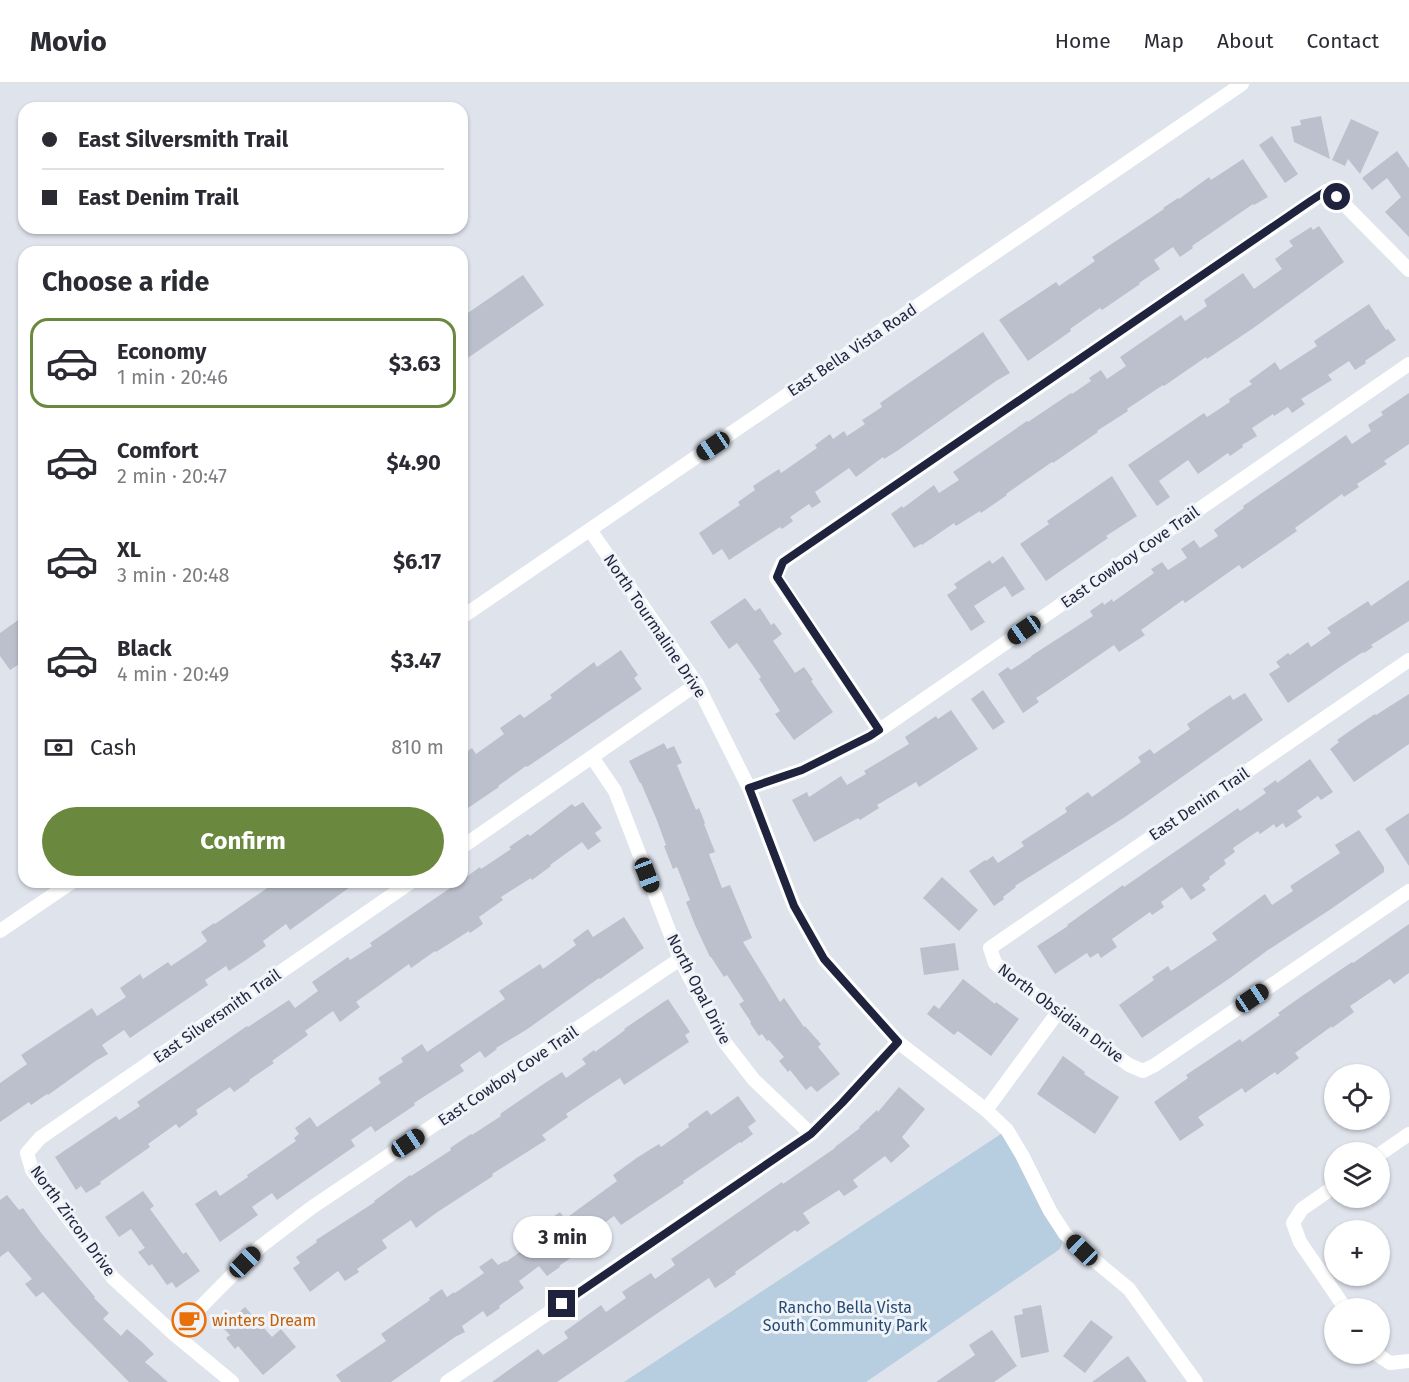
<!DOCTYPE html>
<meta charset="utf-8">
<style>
body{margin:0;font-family:"Fira Sans",sans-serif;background:#f7f7f7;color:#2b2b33;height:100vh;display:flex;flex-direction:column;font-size:22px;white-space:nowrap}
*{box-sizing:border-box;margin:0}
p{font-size:20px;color:#7c7c81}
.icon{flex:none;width:33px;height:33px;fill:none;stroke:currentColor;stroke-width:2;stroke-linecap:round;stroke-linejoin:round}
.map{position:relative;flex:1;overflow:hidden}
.drawer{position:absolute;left:18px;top:162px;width:450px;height:642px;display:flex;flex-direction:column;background:#fff;border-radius:18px;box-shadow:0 2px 4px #0004}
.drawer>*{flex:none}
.banner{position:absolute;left:18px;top:18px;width:450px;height:132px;border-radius:18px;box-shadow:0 2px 4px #0004;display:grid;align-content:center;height:132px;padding:0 24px;background:#fff}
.buttons{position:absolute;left:1324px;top:980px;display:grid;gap:12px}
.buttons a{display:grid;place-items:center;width:66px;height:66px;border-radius:50%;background:#fff;box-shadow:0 2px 4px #0004;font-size:30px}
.end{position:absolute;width:27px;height:27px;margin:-14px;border:8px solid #1f233d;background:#fff;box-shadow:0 0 0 3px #fff}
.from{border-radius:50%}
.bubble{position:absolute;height:42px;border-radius:21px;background:#fff;box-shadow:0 2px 4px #0004;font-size:20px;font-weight:700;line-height:42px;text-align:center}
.car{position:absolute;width:18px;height:36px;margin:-18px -9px;border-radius:8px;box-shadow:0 0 4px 2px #0007;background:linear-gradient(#222 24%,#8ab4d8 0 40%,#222 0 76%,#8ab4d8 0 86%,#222 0)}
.banner b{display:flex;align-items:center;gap:21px;height:57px;font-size:22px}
.banner b+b{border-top:2px solid #e1e1e2}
.banner i{width:15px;height:15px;background:#2b2b33}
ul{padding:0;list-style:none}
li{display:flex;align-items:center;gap:18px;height:90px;margin:0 12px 9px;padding:0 12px;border:3px solid transparent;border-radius:18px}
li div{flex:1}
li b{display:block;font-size:22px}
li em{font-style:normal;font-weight:700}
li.on{border-color:#6a893e}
li>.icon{width:54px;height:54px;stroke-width:1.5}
h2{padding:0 24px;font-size:27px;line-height:72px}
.pay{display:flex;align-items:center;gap:15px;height:66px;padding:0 24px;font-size:22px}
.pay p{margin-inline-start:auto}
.primary-button{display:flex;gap:12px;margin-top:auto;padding:12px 24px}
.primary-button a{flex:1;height:69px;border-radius:36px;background:#6a893e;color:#fff;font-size:24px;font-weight:700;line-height:69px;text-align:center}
header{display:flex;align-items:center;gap:36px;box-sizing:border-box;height:84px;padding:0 30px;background:#fff;border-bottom:2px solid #e1e1e2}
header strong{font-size:28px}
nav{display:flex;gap:33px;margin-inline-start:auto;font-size:21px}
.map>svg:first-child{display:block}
.green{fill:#b6cedf}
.building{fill:#bbc0cc}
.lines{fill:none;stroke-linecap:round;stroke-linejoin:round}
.minor{stroke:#fff;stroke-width:14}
.route{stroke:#1f233d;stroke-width:8}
.labels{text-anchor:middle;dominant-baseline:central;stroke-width:6;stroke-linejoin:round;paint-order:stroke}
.street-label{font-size:16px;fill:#1f233d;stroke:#f0f3f8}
.park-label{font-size:16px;fill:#264c76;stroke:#f0f3f8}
.food-label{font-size:16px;fill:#c56008;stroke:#f0f3f8;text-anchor:start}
</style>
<header>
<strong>Movio</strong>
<nav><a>Home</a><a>Map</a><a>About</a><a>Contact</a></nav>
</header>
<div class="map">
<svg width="1409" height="1298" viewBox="0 0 1409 1298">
<rect width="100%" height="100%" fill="#dfe3ec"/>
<path class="green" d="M1007 1046 1065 1150 1060 1165 866 1298H624Z"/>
<path class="building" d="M1321 32 1330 75 1294 58 1291 43 1301 41 1300 36Z
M1351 35 1379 48 1360 90 1348 75 1345 82 1332 76Z
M1272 52 1298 90 1285 99 1259 61Z
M1397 67 1409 84V153L1385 128 1401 113 1387 94 1372 106 1362 94Z
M1243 75 1268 113 1254 121 1253 120 1192 162 1193 164 1180 173 1173 163 1154 176 1160 185 1139 199 1140 200 1102 226 1100 224 1070 245 1071 247 1028 277 999 236 1056 198 1059 202 1095 177 1092 173 1164 125 1163 124 1178 114 1179 115 1209 93 1211 96Z
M1319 142 1344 178 1252 245 1207 275 1206 273 1164 302 1163 301 1127 325 1128 327 1097 347 1098 348 1053 379 1052 378 1006 410 1007 411 981 429 980 427 956 442 954 439 922 461 921 460 914 464 891 430 902 422 903 424 934 401 939 409 959 396 953 388 1027 337 1028 338 1071 309 1072 310 1091 297 1089 294 1101 286 1107 295 1126 282 1120 273 1181 231 1185 237 1207 222 1204 216 1243 189 1254 205 1282 185 1275 175 1293 162 1289 157 1311 143 1313 146Z
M523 191 544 221 462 278V233Z
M1369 220 1386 246 1388 245 1396 256 1365 277 1366 279 1355 286 1349 277 1328 291 1332 296 1301 315 1305 320 1292 329 1288 323 1274 332 1273 330 1252 344 1257 352 1242 361 1243 363 1230 372 1228 369 1198 390 1188 376 1159 397 1170 413 1157 422 1128 381 1204 329 1207 333 1230 318 1229 315 1252 300 1249 297 1275 278 1280 286 1317 262 1314 257Z
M983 248 1010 289 996 297 897 367 884 375 883 373 856 393 849 384 815 408 821 418 812 424 809 420 790 433 793 437 782 445 780 443 729 476 722 465 713 471 699 449 740 421 738 418 755 406 753 402 779 385 781 389 817 364 815 361 830 350 833 355 844 347 847 352 865 340 862 336 882 323 880 319Z
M1409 309V360L1384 377 1387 380 1357 400 1359 403 1344 413 1342 410 1295 444 1297 447 1242 485 1239 481 1185 519 1183 516 1141 546 1145 551 1119 568 1114 561 1047 607 1036 614 1039 618 1023 629 998 590 1008 583 1011 586 1031 573V572L1093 532 1090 527 1103 518 1104 521 1112 515 1113 518 1154 489 1151 485 1162 478 1168 486 1187 474 1181 465 1194 456 1200 464 1218 452 1214 446 1244 424 1243 422 1346 351 1352 360 1371 347 1368 341 1383 331 1381 328Z
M1112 392 1137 432 1106 452 1108 454 1046 497 1020 460 1049 440 1047 437Z
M1003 472 1025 505 1012 513 1005 502 974 522 985 538 971 547 947 511 957 504 954 500 990 476 992 480Z
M1409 496V537L1371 561 1373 563 1364 569 1363 568 1343 581 1288 619 1269 590 1280 583 1276 578 1288 569 1290 571 1308 558 1311 563 1331 549 1327 544 1368 517 1371 522Z
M745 514 755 527 760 524 771 541 774 539 782 550 773 557 795 589 804 583 813 596 811 597 833 628 794 656 775 630 780 627 759 595 761 593 737 559 729 565 710 538Z
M24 532V577L10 586 0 572V549Z
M621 566 638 591 634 594 642 605 527 683 526 682 498 702 499 703 462 728V671L472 664 476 670 504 650 500 644 520 630 524 634 552 614 550 611 594 578 597 583Z
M983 606 1005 638 993 646 971 615Z
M1245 609 1263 636 1125 733 1015 802 1016 803 1003 813 1004 815 994 822 969 787 985 776 986 777 993 772 998 779 1024 762 1021 758 1067 728 1065 724 1088 708 1092 713 1141 678 1138 673 1150 665 1154 670 1190 645 1187 640 1210 624 1230 611 1233 616Z
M1409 610V660L1354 698 1330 665 1339 658 1337 656 1351 646 1375 630 1376 631Z
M951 626 978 665 919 703 916 698 877 721 879 724 860 736 858 734 814 758 792 716 807 708 809 713 841 692 847 701 866 690 864 687 909 660 905 653 936 632 938 635Z
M664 659 667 665 674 662 682 679 677 681 696 726 699 724 705 739 704 740 715 768 709 770 722 804 730 801 752 854 743 858 780 918 784 914 804 943 805 942 821 960 818 963 840 990 817 1008 811 1002 806 1006 790 986 788 988 779 977 784 973 769 956 767 957 762 950 759 952 750 939 751 938 739 920 744 917 727 891 724 893 711 873H710L695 841 686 818 690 816 677 783 673 785 664 762 666 761 656 734 641 699H640L629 677Z
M1310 675 1333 708 1321 716 1318 712 1297 727 1302 733 1286 744 1283 739 1276 744 1274 740 1260 750 1258 747 1233 764 1235 768 1224 776 1226 780 1209 793 1210 795 1202 801 1206 806 1191 816 1182 803 1161 818 1164 823 1152 831 1150 828 1112 855 1117 863 1101 874 1098 869 1090 874 1087 869 1055 890 1037 862 1068 842 1067 841 1123 801 1124 803 1238 724 1240 727 1266 709 1263 705 1276 696 1277 699Z
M583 718 602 744 595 749 601 757 588 766 582 758 550 781 551 782 532 796 531 794 501 813 503 816 479 833 483 840 470 849 469 847 436 868 435 867 411 884 409 880 356 918 360 923 340 938 333 927 305 947 308 951 272 977 274 979 249 996 250 997 234 1008 230 1003 196 1026 198 1030 179 1044 176 1040 148 1060 150 1063 100 1098 101 1100 86 1109 81 1102 76 1106 55 1073 116 1032 119 1036 140 1022 137 1018 247 942 248 943 289 916 295 924 318 907 312 898 348 873 350 876 372 862 370 859 459 798H462V796L480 783 481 785 511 765 509 763 528 750 530 752 572 720 575 723Z
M1409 729V782L1385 745Z
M1359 746 1384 783V788L1331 825 1268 866 1230 894 1142 954 1119 921 1154 896 1152 893 1168 882 1171 887 1217 856 1212 849 1265 810 1272 821 1293 807 1290 802 1340 769 1335 761Z
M942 793 978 826 959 847 923 814Z
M276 798H357L290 846 286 840 263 857 266 862 246 876 229 887 226 882 205 896 208 901 130 954 124 946 102 961 108 970 97 976 48 1011 47 1010 31 1021 29 1018 0 1038V999L27 980 21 971 92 924 97 932 126 913 120 904 140 890 143 895 168 878 171 882 201 862 207 857 201 848 214 839 215 840Z
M624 833 644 864 600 895 599 894 526 946 496 964 497 965 485 974 480 967 460 981 464 987 414 1019 415 1021 375 1048 371 1042 351 1056 355 1062 277 1116 272 1109 252 1123 258 1131 220 1158 195 1120 216 1106 220 1112 248 1093 247 1091 296 1057 294 1054 299 1050 295 1044 310 1033 317 1043 381 999 378 994 403 978 401 974 422 960 427 968 505 915 499 907 540 880 543 885 576 861 573 856 588 845 593 853Z
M1409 840V889L1394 900 1390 895 1350 922 1354 928 1332 944V942L1295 969 1299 974 1277 991 1275 988 1245 1009 1242 1004 1198 1033 1204 1041 1180 1057 1154 1018 1188 994 1186 991 1240 955 1242 958 1280 931 1278 929 1302 912 1352 878 1353 879Z
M955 859 959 886 924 891 920 864Z
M963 895 995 920 996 918 1019 935 991 972 958 947 954 951 927 930 934 921 939 925Z
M668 915 690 948 685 951 689 958 624 1001 620 994 594 1011 566 1030 568 1033 542 1051 546 1056 492 1090 493 1092 436 1129 416 1144 411 1136 382 1156 387 1164 357 1185 359 1188 345 1197 338 1187 310 1208 293 1184 300 1179 296 1173 317 1158 316 1156 375 1118 374 1117 410 1091 411 1092 451 1066 450 1064 471 1050 472 1051 501 1032 500 1030 545 999 562 988 566 994 586 980 582 975 594 966 595 968 625 946 624 945Z
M1063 972 1085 988 1084 990 1119 1013 1095 1050 1037 1010Z
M899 1003 925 1025 902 1053 910 1062 891 1079 885 1072 853 1096 858 1103 844 1112 839 1106 803 1129 810 1139 797 1148 795 1146 735 1188 736 1190 715 1204 709 1194 557 1298H492L538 1265 543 1271 568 1254 564 1248 601 1221 606 1228 626 1214 622 1208 634 1200 651 1189 655 1195 675 1181 671 1175 782 1098 783 1100 835 1064V1063L860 1044 859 1043 877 1026 878 1028Z
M738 1012 756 1037 748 1043 753 1050 741 1059 740 1058 683 1097 684 1099 621 1141 614 1132 596 1145 601 1153 559 1182 560 1183 547 1192 539 1182 519 1197 524 1204 499 1222 500 1224 487 1233 483 1227 462 1242 465 1248 455 1253 391 1298H341L336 1291 386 1257 381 1250 430 1216 429 1214 442 1205 447 1213 454 1208 455 1209 484 1189 479 1183 492 1174 498 1181 505 1177 506 1178 528 1162 523 1154 560 1128 565 1135 617 1097 613 1091 638 1073 659 1060 661 1063 689 1043 688 1040 707 1026 711 1031Z
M143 1107 154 1122 150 1125 183 1170 186 1168 200 1187 176 1204 172 1198 167 1201 152 1180 149 1182 138 1168 145 1164 131 1145 119 1153 105 1133Z
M7 1111 19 1126 23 1124 42 1150 95 1213 94 1214 109 1229 103 1235 121 1252 127 1245 143 1259 154 1270 145 1278 168 1298H129L73 1241 43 1208 36 1213 25 1200 32 1195 8 1167 0 1173V1116Z
M1041 1221 1049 1268 1021 1274 1014 1232 1023 1230 1022 1225Z
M245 1223 272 1253 281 1245 296 1263 263 1291 238 1262 235 1265 226 1254 230 1251 222 1243Z
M1091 1236 1113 1253 1085 1289 1063 1272Z
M992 1246 1017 1282 994 1298H936L975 1271 969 1261Z
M1128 1272 1147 1298H1092Z"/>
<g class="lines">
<path class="minor" d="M590 446 697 600 749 704 794 822 824 875 898 958 986 1026 1007 1046 1022 1071 1050 1127 1065 1150 1082 1166 1129 1205 1196 1298
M462 533 1242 0
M1409 576 990 864 995 879 1006 889 1129 981 1143 987 1155 981 1409 807
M879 646 776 493 783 478 1326 107 1337 113 1409 186
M592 673 615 707 680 875 723 956 754 996 811 1050
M749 704 802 686 871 652 1409 280
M462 763 697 600
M0 847 72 798
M986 1026 1058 928
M1380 1070 1409 1050
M1335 1102 1302 1125 1293 1139 1300 1158 1345 1224
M174 1250 260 1163 311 1124 680 875
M1375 1269 1390 1279 1409 1277
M232 1298 174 1250 113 1194 32 1086 27 1069 40 1054 411 798
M447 1298 811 1050 842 1019 898 958"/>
</g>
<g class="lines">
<path class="route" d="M562 1220 811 1050 842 1019 898 958 824 875 794 822 749 704 802 686 870 652 879 646 777 493 783 478 1312 116 1326 107 1337 113"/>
</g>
<defs>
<symbol id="cafe-ring" viewBox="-11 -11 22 22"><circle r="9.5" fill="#f0f3f8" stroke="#e8710a" stroke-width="1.5"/><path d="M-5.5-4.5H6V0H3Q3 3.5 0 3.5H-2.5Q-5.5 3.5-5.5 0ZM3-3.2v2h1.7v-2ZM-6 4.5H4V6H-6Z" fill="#e8710a"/></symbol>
</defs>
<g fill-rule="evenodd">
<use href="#cafe-ring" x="170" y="1217" width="38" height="38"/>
</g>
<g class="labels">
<g class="street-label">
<text transform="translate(852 266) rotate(-34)">East Bella Vista Road</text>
<text transform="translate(1130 473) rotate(-35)">East Cowboy Cove Trail</text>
<text transform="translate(655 542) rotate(56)">North Tourmaline Drive</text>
<text transform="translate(1199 720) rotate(-34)">East Denim Trail</text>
<text transform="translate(699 905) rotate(63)">North Opal Drive</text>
<text transform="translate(1061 929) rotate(37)">North Obsidian Drive</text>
<text transform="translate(217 932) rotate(-35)">East Silversmith Trail</text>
<text transform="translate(508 992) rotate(-34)">East Cowboy Cove Trail</text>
<text transform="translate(73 1137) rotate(54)">North Zircon Drive</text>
</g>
<g class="park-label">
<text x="845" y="1223">Rancho Bella Vista<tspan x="845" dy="18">South Community Park</tspan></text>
</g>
<g class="food-label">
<text x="212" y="1236">winters Dream</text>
</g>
</g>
</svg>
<div class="buttons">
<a><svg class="icon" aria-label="locate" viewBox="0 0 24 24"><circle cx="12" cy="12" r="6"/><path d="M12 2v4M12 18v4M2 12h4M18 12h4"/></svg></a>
<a><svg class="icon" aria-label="layers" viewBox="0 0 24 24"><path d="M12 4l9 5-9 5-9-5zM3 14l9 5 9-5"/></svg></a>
<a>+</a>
<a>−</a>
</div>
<i class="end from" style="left:1337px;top:113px"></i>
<i class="end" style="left:562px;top:1220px"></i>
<div class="bubble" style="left:513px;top:1132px;width:99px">3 min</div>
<i class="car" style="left:713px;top:362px;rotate:236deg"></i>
<i class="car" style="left:1024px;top:546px;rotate:235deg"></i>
<i class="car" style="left:647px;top:791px;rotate:159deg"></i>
<i class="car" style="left:1252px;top:914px;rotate:56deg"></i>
<i class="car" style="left:408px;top:1059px;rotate:56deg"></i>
<i class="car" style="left:1082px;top:1166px;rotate:314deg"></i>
<i class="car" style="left:245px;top:1178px;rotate:45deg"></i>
<div class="banner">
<b><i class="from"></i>East Silversmith Trail</b>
<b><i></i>East Denim Trail</b>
</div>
<section class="drawer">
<h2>Choose a ride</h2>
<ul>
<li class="on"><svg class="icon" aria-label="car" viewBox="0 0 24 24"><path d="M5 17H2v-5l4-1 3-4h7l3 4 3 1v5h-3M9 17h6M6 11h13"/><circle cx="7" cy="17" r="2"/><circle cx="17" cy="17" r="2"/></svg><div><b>Economy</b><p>1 min · 20:46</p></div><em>$3.63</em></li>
<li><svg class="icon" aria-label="car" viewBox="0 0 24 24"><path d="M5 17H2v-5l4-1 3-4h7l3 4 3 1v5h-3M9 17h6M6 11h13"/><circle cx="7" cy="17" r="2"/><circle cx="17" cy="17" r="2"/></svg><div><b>Comfort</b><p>2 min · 20:47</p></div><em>$4.90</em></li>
<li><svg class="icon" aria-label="car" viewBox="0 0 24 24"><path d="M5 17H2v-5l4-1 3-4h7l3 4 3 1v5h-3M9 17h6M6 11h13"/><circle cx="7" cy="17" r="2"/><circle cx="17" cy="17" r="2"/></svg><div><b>XL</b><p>3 min · 20:48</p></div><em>$6.17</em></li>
<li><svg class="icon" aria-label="car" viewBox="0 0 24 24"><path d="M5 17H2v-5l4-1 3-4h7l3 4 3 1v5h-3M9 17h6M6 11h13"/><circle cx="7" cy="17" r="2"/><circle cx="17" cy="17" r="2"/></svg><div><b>Black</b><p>4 min · 20:49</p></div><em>$3.47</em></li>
</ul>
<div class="pay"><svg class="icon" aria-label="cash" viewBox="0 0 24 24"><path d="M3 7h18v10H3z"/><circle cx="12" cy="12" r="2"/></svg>Cash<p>810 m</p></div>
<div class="primary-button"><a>Confirm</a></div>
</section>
</div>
